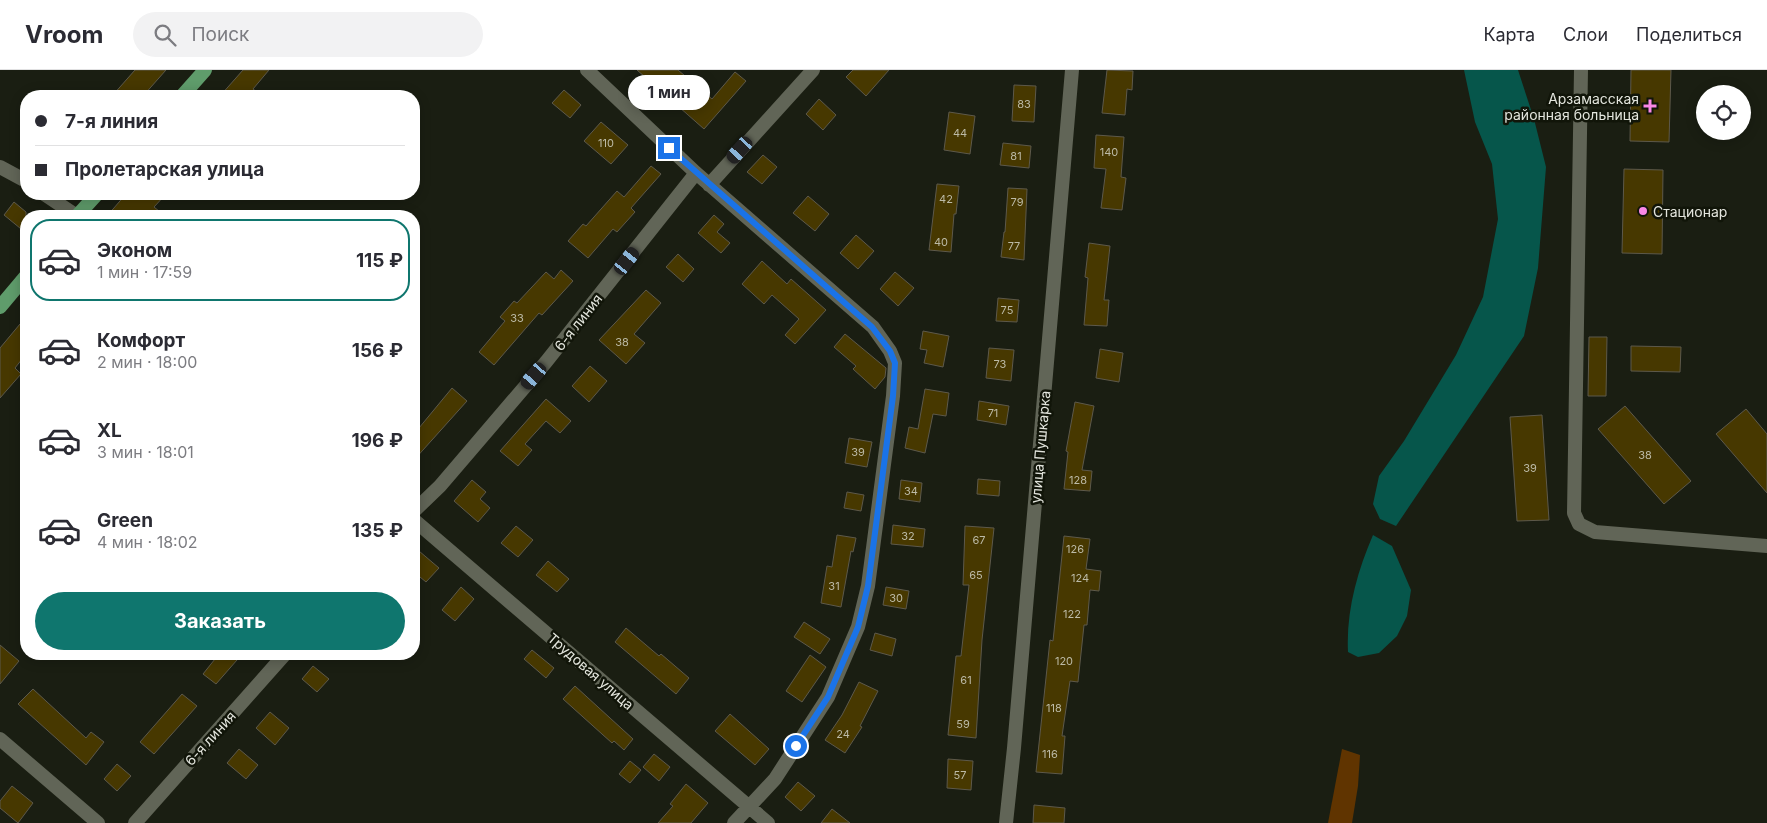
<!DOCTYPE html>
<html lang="ru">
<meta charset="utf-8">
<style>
body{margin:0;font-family:Inter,sans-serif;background:#f2f2f3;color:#2b2b33;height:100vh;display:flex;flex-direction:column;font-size:19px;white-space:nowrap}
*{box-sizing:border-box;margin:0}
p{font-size:16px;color:#7c7c81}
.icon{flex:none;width:28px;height:28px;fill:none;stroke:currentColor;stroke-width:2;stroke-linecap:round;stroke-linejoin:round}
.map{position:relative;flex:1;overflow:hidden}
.panel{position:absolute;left:20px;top:140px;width:400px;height:450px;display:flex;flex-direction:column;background:#fff;border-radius:20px;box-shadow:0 2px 12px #0003}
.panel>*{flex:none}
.top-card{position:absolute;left:20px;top:20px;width:400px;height:110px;border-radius:20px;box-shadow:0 2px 12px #0003;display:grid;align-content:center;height:110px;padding:0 15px;background:#fff}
.tools{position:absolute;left:1696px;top:15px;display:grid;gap:10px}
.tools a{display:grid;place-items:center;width:55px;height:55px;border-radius:50%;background:#fff;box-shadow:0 2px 12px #0003;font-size:25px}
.end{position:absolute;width:22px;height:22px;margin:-11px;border:6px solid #1a73e8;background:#fff;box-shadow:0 0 0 2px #fff}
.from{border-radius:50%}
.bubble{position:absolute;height:35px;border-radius:18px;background:#fff;box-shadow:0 2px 12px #0003;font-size:16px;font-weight:700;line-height:35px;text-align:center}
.car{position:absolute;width:15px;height:30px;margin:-15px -8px;border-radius:6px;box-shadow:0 0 4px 1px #0007;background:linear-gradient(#222 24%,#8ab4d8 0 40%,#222 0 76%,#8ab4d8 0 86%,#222 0)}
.top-card b{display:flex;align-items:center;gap:18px;height:48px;font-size:19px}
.top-card b+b{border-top:1px solid #e1e1e2}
.top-card i{width:12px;height:12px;background:#2b2b33}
ul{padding:9px 0 0;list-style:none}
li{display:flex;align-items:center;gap:15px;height:82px;margin:0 10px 8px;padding:0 5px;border:2px solid transparent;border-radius:20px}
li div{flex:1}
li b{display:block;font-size:19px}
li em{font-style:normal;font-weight:700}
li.current{border-color:#0f766e}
li>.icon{width:45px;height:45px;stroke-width:1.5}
.cta{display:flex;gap:10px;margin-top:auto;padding:10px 15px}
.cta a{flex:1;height:58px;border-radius:30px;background:#0f766e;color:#fff;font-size:20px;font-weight:700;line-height:58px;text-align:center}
header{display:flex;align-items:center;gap:30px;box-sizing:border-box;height:70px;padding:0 25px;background:#fff;border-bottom:1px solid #e1e1e2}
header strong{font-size:24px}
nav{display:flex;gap:28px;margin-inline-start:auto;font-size:18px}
.search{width:350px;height:45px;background:#f2f2f3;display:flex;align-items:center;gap:12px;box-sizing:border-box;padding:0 18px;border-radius:28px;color:#7c7c81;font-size:19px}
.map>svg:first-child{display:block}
.green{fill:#603400}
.water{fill:#06564b}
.building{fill:#473800;stroke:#5d594b}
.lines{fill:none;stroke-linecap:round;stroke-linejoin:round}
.minor{stroke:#616557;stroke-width:14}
.primary{stroke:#5f9c6b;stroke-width:14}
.route{stroke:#1a73e8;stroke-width:6}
.poi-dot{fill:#fa87e7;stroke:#111509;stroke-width:2}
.labels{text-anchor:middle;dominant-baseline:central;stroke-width:5;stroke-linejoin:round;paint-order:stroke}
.number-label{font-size:11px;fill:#bcbaa6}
.poi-label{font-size:14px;fill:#e3e5dd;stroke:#111509;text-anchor:end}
.street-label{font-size:14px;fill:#e3e5dd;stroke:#111509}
</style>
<header>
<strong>Vroom</strong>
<div class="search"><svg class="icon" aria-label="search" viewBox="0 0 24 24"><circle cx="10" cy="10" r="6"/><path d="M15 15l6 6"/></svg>Поиск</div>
<nav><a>Карта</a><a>Слои</a><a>Поделиться</a></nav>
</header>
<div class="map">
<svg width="1767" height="753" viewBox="0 0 1767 753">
<rect width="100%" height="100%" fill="#1a1e12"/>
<path class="green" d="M1342 679 1360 685 1358 716 1352 753H1328Z"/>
<path class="water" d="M1464 0H1518L1534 49 1546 97 1538 198 1524 266 1396 456 1380 449 1373 434 1379 406 1404 371 1456 285 1483 227 1498 149 1492 94 1475 52Z
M1373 465 1392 476 1411 520 1407 546 1397 566 1379 583 1358 587 1348 582C1346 542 1357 502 1373 465Z"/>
<path class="building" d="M135 0H166L143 26H112Z
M243 0H269L253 19 262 26H220Z
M637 0H678L712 29 735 2 746 11 704 59Z
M853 0H889L866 26 846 7Z
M1107 0 1133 1 1132 20 1127 19 1125 45 1102 43Z
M1631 0H1671L1669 72 1630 71Z
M1014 15 1036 16 1034 52 1012 51Z
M564 20 581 35 570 48 552 33Z
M819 29 836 45 823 60 806 44Z
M949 42 975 46 970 84 944 80Z
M601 52 628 75 611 94 584 71Z
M1096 65 1124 67 1121 107 1126 108 1122 140 1101 138 1106 99 1094 98Z
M1003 73 1031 76 1029 98 1000 95Z
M763 85 777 97 762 114 747 102Z
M651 96 661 104 631 138 635 142 617 162 613 159 588 188 568 171 583 154 586 156 617 121 624 127Z
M1624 99 1663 100 1662 184 1622 183Z
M937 114 959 116 956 144H954L951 182 929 180Z
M1008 118 1027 119 1024 190 1001 187 1004 162H1005Z
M126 124H166L154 137 165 146H107Z
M808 126 829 144 815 161 793 143Z
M14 132 26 142V163L4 145Z
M714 145 724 154 717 162 730 173 721 183 698 163Z
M856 165 874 181 858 199 840 183Z
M1089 173 1110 176 1104 230H1109L1107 256 1084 255 1088 208 1085 207Z
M678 184 694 199 683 212 666 197Z
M762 191 787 214 791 209 826 240 795 274 785 265 799 249 772 225 764 234 742 214Z
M561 200 573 211 542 245 539 243 494 295 479 282 505 251 500 247 514 231 517 233 546 202 554 209Z
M895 202 914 218 898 236 880 219Z
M646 220 661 233 634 264 645 273 626 294 599 270Z
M998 228 1019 230 1017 252 996 251Z
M20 254 26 259V284L15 298 21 304 0 328V278Z
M923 261 949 266 943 297 924 293 927 280 920 279Z
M845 264 886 298 885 307 875 319 853 299 856 296 834 277Z
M1589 267H1607L1606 326H1588Z
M1631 276 1681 277 1680 302 1631 301Z
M989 278 1014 280 1011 311 986 308Z
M1100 279 1123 283 1119 312 1096 308Z
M590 296 607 311 589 332 572 316Z
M452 318 467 331 414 390V364Z
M925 319 949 323 946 346 933 344 925 383 905 378 909 357 918 359Z
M546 329 571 351 560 363 546 351 525 374 532 380 518 396 500 381Z
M979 331 1009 336 1006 355 977 350Z
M1075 332 1094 336 1082 400 1092 401 1090 421 1064 419 1068 382 1066 381Z
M1625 336 1691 411 1664 434 1598 359Z
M1746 339 1767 364V423L1716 364Z
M1542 345 1549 450 1517 451 1510 347Z
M849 368 872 372 867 397 845 393Z
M978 409 1000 411 999 426 977 424Z
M472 410 486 422 480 429 490 438 478 452 454 431Z
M901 410 922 413 920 432 899 429Z
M847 422 864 425 861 441 844 438Z
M893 455 925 459 923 477 891 474Z
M516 456 533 470 518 487 501 473Z
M965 456 994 458 982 570 976 668 948 665 956 586H961L969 515H963Z
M837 465 856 468 853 482 851 481 841 537 821 533 827 496 832 497Z
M1064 466 1090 469 1086 499 1101 501 1099 521 1090 520 1087 555H1084L1078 612 1070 611 1062 666H1065L1062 704 1036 702 1050 570 1053 571Z
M419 481 439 498 426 512 414 502V488Z
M548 491 569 509 557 522 536 505Z
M461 517 474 529 455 551 442 540Z
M886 517 909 521 906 539 883 535Z
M804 552 830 569 820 584 794 567Z
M626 558 659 586 661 584 689 608 676 624 615 572Z
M875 563 896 569 892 586 870 580Z
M0 575 19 591 0 614Z
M532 580 554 598 546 608 524 589Z
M219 584H229L237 590 216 614 203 604Z
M810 585 826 597 802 632 786 621Z
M313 596 329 609 317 622 302 609Z
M859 612 878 621 860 656 862 657 845 683 825 670 842 645Z
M575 616 633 669 624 680 614 671 612 673 563 629Z
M33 619 86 668 91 662 104 672 86 695 18 634Z
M182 624 197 636 154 684 140 672Z
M270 642 289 658 275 675 256 658Z
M730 644 769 679 755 695 715 661Z
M239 679 258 695 246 709 227 693Z
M654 684 670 697 659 711 643 697Z
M948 689 973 691 971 720 947 718Z
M630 691 641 700 630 713 619 704Z
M117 694 131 706 117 721 104 709Z
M798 712 815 726 801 741 785 727Z
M686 714 708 733 691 753H658L673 736 670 734Z
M12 716 33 733 18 753 0 738V731Z
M1034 735 1065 738 1064 753H1033Z
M832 739 850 753H821Z"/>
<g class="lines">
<path class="minor" d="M587 0 696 103 873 257 890 281 895 293 893 326 868 516 858 557 828 627 775 709 734 753
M1581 0 1574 443 1579 454 1595 462 1767 476
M0 97 26 111
M709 115 813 0
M44 124 77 146
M414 441 440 416 546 292 696 103
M414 450 768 753
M0 669 98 753
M135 753 285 584
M1006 753 1014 678 1072 0"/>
<path class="primary" d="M182 26 205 0
M77 146 97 124
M0 237 26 206"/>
</g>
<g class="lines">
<path class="route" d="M669 78 872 257 890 281 895 293 893 326 868 516 858 557 828 627 796 676"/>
</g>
<g class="poi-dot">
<path d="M1647.5 28.5h5v5h5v5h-5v5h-5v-5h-5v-5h5z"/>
<circle cx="1643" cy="141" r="5"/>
</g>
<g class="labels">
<g class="number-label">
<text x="1024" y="34">83</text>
<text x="960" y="63">44</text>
<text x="606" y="73">110</text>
<text x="1109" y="82">140</text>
<text x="1016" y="86">81</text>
<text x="946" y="129">42</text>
<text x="1017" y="132">79</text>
<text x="941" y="172">40</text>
<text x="1014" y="176">77</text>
<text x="1007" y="240">75</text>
<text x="517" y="248">33</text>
<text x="622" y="272">38</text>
<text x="1000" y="294">73</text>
<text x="993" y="343">71</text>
<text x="858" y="382">39</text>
<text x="1645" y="385">38</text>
<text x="1530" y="398">39</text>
<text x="1078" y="410">128</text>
<text x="911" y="421">34</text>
<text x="908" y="466">32</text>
<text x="979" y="470">67</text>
<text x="1075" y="479">126</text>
<text x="976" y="505">65</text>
<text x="1080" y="508">124</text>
<text x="834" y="516">31</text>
<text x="896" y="528">30</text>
<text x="1072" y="544">122</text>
<text x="1064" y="591">120</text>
<text x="966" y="610">61</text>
<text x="1054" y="638">118</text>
<text x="963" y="654">59</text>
<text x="843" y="664">24</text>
<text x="1050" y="684">116</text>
<text x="960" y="705">57</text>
</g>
<g class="poi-label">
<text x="1639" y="28">Арзамасская<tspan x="1639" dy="16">районная больница</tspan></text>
<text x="1653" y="141" text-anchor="start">Стационар</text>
</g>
<g class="street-label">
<text transform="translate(578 252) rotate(-52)">6-я линия</text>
<text transform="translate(1040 377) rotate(-85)">улица Пушкарка</text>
<text transform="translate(591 601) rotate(41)">Трудовая улица</text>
<text transform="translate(210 668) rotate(-48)">6-я линия</text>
</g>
</g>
</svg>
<div class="tools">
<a><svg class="icon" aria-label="locate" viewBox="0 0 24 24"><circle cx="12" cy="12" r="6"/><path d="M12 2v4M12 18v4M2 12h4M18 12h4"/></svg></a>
</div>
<i class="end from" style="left:796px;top:676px"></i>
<i class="end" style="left:669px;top:78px"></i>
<div class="bubble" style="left:628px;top:5px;width:82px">1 мин</div>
<i class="car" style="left:740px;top:80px;rotate:222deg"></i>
<i class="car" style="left:627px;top:191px;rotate:38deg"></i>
<i class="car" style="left:534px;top:306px;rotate:221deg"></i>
<div class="top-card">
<b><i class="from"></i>7-я линия</b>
<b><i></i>Пролетарская улица</b>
</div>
<section class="panel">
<ul>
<li class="current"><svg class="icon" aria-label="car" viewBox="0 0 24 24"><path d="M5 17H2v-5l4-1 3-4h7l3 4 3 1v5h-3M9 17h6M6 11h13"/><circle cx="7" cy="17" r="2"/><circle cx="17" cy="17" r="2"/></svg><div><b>Эконом</b><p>1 мин · 17:59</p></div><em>115 ₽</em></li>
<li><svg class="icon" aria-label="car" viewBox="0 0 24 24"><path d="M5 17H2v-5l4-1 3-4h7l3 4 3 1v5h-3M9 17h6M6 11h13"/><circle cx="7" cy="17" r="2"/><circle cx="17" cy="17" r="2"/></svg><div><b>Комфорт</b><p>2 мин · 18:00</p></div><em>156 ₽</em></li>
<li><svg class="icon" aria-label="car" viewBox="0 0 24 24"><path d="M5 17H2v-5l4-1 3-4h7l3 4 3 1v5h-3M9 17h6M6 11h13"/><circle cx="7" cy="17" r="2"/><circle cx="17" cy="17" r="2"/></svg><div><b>XL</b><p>3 мин · 18:01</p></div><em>196 ₽</em></li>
<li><svg class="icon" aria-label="car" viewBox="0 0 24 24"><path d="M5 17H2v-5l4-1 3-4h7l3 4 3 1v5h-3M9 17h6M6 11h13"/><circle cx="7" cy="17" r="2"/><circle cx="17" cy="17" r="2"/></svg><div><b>Green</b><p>4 мин · 18:02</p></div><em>135 ₽</em></li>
</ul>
<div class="cta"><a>Заказать</a></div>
</section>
</div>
